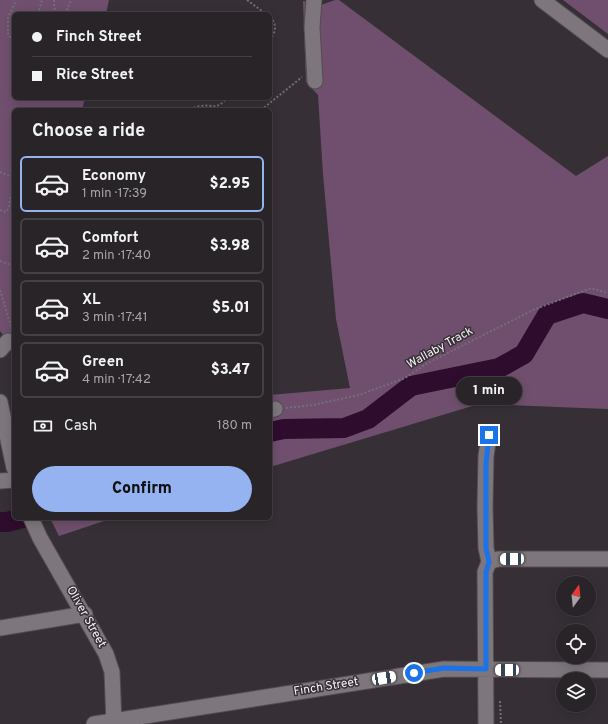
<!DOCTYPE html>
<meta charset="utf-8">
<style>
body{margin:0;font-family:Overpass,sans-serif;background:#343034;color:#f1f3f6;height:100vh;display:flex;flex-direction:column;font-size:15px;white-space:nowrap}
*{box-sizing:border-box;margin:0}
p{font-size:13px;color:#a5a4a8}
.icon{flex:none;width:22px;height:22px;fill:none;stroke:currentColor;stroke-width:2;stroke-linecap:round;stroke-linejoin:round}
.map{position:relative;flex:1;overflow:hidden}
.sheet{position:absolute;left:12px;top:108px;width:260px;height:412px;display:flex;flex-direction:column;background:#282428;border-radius:6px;box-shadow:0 2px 10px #0003,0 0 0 1px #444145}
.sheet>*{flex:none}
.banner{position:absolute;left:12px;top:12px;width:260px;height:88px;border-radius:6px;box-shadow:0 2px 10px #0003,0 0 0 1px #444145;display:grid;align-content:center;height:88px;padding:0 20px;background:#282428}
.needle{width:26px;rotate:15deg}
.buttons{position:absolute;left:556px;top:576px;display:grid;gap:8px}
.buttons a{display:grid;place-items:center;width:40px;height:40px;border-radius:50%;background:#282428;box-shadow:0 2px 10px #0003,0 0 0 1px #444145;font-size:20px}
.end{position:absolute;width:18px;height:18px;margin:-9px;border:5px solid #1a73e8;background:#fff;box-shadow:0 0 0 2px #fff}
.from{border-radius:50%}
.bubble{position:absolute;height:28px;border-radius:14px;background:#282428;box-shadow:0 2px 10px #0003,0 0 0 1px #444145;font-size:13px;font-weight:800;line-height:28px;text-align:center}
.car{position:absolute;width:12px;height:24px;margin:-12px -6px;border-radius:5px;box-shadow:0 0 3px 1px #0007;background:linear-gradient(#fff 24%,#345 0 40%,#fff 0 76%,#345 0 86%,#fff 0)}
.banner b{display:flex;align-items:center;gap:14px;height:38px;font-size:15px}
.banner b+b{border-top:1px solid #444145}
.banner i{width:10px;height:10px;background:#f1f3f6}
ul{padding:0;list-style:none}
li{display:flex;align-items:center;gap:12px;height:56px;margin:0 8px 6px;padding:0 12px;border:2px solid #444145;border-radius:6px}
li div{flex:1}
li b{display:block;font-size:15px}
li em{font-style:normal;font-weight:800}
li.active{border-color:#95b2f1}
li>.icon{width:36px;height:36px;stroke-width:1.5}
h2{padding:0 20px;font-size:18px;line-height:48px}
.pay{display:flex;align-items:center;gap:10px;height:44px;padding:0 20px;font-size:15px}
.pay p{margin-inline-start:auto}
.action{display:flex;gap:8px;margin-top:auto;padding:8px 20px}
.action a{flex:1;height:46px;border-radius:24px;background:#95b2f1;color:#111;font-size:16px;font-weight:800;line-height:46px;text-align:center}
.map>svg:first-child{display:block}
.green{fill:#6f4f6d}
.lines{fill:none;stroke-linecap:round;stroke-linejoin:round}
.river{stroke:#2e0c2d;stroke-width:20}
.minor-casing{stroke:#524d51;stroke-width:17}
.path{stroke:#746f74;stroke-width:2;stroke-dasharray:2 2;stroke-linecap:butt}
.minor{stroke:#7e767d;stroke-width:15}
.route{stroke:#1a73e8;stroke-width:5}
.labels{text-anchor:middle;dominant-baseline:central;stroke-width:3;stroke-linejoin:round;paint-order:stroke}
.street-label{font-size:12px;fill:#f7f3f7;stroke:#363036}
</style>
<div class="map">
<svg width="608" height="724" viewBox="0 0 608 724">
<rect width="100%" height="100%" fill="#363036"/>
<path class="green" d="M0 0H109L106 14H14V98H85L82 110H14V349L0 331Z
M335 0H339L576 176 608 156V409L479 404 270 467V395L350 388 336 319 323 174 318 95 306 82 303 1 321 5Z
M563 0H608V34Z
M50 518H113L59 536Z"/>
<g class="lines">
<path class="river" d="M270 432 284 429 344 428 368 419 411 386 499 368 524 354 547 315 583 303 608 309
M0 522H7L23 518"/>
<defs>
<path id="minor" d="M314 0 312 27 315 81
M542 0 608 50
M0 350 8 341
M0 402 14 468
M270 410 275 409
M0 481 14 480
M31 518 40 538 106 654 112 672 114 724
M489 562 498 559H608
M0 628 85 614
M94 724 444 669 608 670
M486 724 485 572 489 562 486 548 485 507 486 456 489 435"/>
</defs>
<use href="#minor" class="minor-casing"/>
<path class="path" d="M54 0 55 14
M247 0 266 14
M38 14 42 0
M65 14 71 0
M270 17C279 27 274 32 270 42
M14 40 8 35V18L16 0
M170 110C176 107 180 109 186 109 191 110 196 106 201 106 215 104 215 111 227 98
M261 110 302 77
M0 172 14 178
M0 210 6 212C12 205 7 199 14 192
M0 261 14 266
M0 290 12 329
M286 408 313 405 359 395 405 378 426 364 533 310 591 288 608 293
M500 701 501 724"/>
<use href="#minor" class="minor"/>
</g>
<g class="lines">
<path class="route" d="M414 673 444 668 486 669V572L489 562 486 548V463L489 435"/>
</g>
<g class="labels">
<g class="street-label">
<text transform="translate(440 348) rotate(-29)">Wallaby Track</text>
<text transform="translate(86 617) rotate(61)">Oliver Street</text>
<text transform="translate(326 687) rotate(-9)">Finch Street</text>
</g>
</g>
</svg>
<div class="buttons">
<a><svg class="needle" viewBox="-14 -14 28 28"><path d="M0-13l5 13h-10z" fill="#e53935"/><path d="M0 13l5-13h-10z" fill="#a5a4a8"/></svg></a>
<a><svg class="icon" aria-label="locate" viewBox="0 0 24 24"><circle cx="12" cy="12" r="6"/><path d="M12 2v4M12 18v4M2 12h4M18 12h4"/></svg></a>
<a><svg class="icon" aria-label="layers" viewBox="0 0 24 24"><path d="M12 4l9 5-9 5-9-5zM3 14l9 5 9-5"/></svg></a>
</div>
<i class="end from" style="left:414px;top:673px"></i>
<i class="end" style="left:489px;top:435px"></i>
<div class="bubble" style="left:456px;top:377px;width:66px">1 min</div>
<i class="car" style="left:512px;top:559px;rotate:269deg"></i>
<i class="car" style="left:507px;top:670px;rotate:270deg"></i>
<i class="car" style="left:384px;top:678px;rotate:81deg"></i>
<div class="banner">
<b><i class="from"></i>Finch Street</b>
<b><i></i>Rice Street</b>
</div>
<section class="sheet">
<h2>Choose a ride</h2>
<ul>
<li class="active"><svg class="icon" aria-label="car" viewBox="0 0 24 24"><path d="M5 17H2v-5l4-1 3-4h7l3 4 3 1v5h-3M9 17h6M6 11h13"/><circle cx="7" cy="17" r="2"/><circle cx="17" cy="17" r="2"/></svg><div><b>Economy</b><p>1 min · 17:39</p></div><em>$2.95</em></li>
<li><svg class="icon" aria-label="car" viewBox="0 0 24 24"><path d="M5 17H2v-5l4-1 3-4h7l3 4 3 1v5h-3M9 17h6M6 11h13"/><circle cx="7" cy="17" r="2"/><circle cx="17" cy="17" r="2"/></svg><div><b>Comfort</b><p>2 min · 17:40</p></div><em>$3.98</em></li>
<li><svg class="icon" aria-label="car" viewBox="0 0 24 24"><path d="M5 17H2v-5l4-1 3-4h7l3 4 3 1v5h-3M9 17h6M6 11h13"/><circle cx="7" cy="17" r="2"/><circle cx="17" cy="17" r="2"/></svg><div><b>XL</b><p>3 min · 17:41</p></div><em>$5.01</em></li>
<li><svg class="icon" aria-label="car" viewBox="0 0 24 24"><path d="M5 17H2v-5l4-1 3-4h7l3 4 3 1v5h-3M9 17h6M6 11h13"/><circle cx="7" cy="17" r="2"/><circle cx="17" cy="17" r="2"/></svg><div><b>Green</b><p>4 min · 17:42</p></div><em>$3.47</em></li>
</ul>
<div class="pay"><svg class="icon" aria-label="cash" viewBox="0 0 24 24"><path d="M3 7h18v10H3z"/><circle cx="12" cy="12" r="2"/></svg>Cash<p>180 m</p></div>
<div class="action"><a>Confirm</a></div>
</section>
</div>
